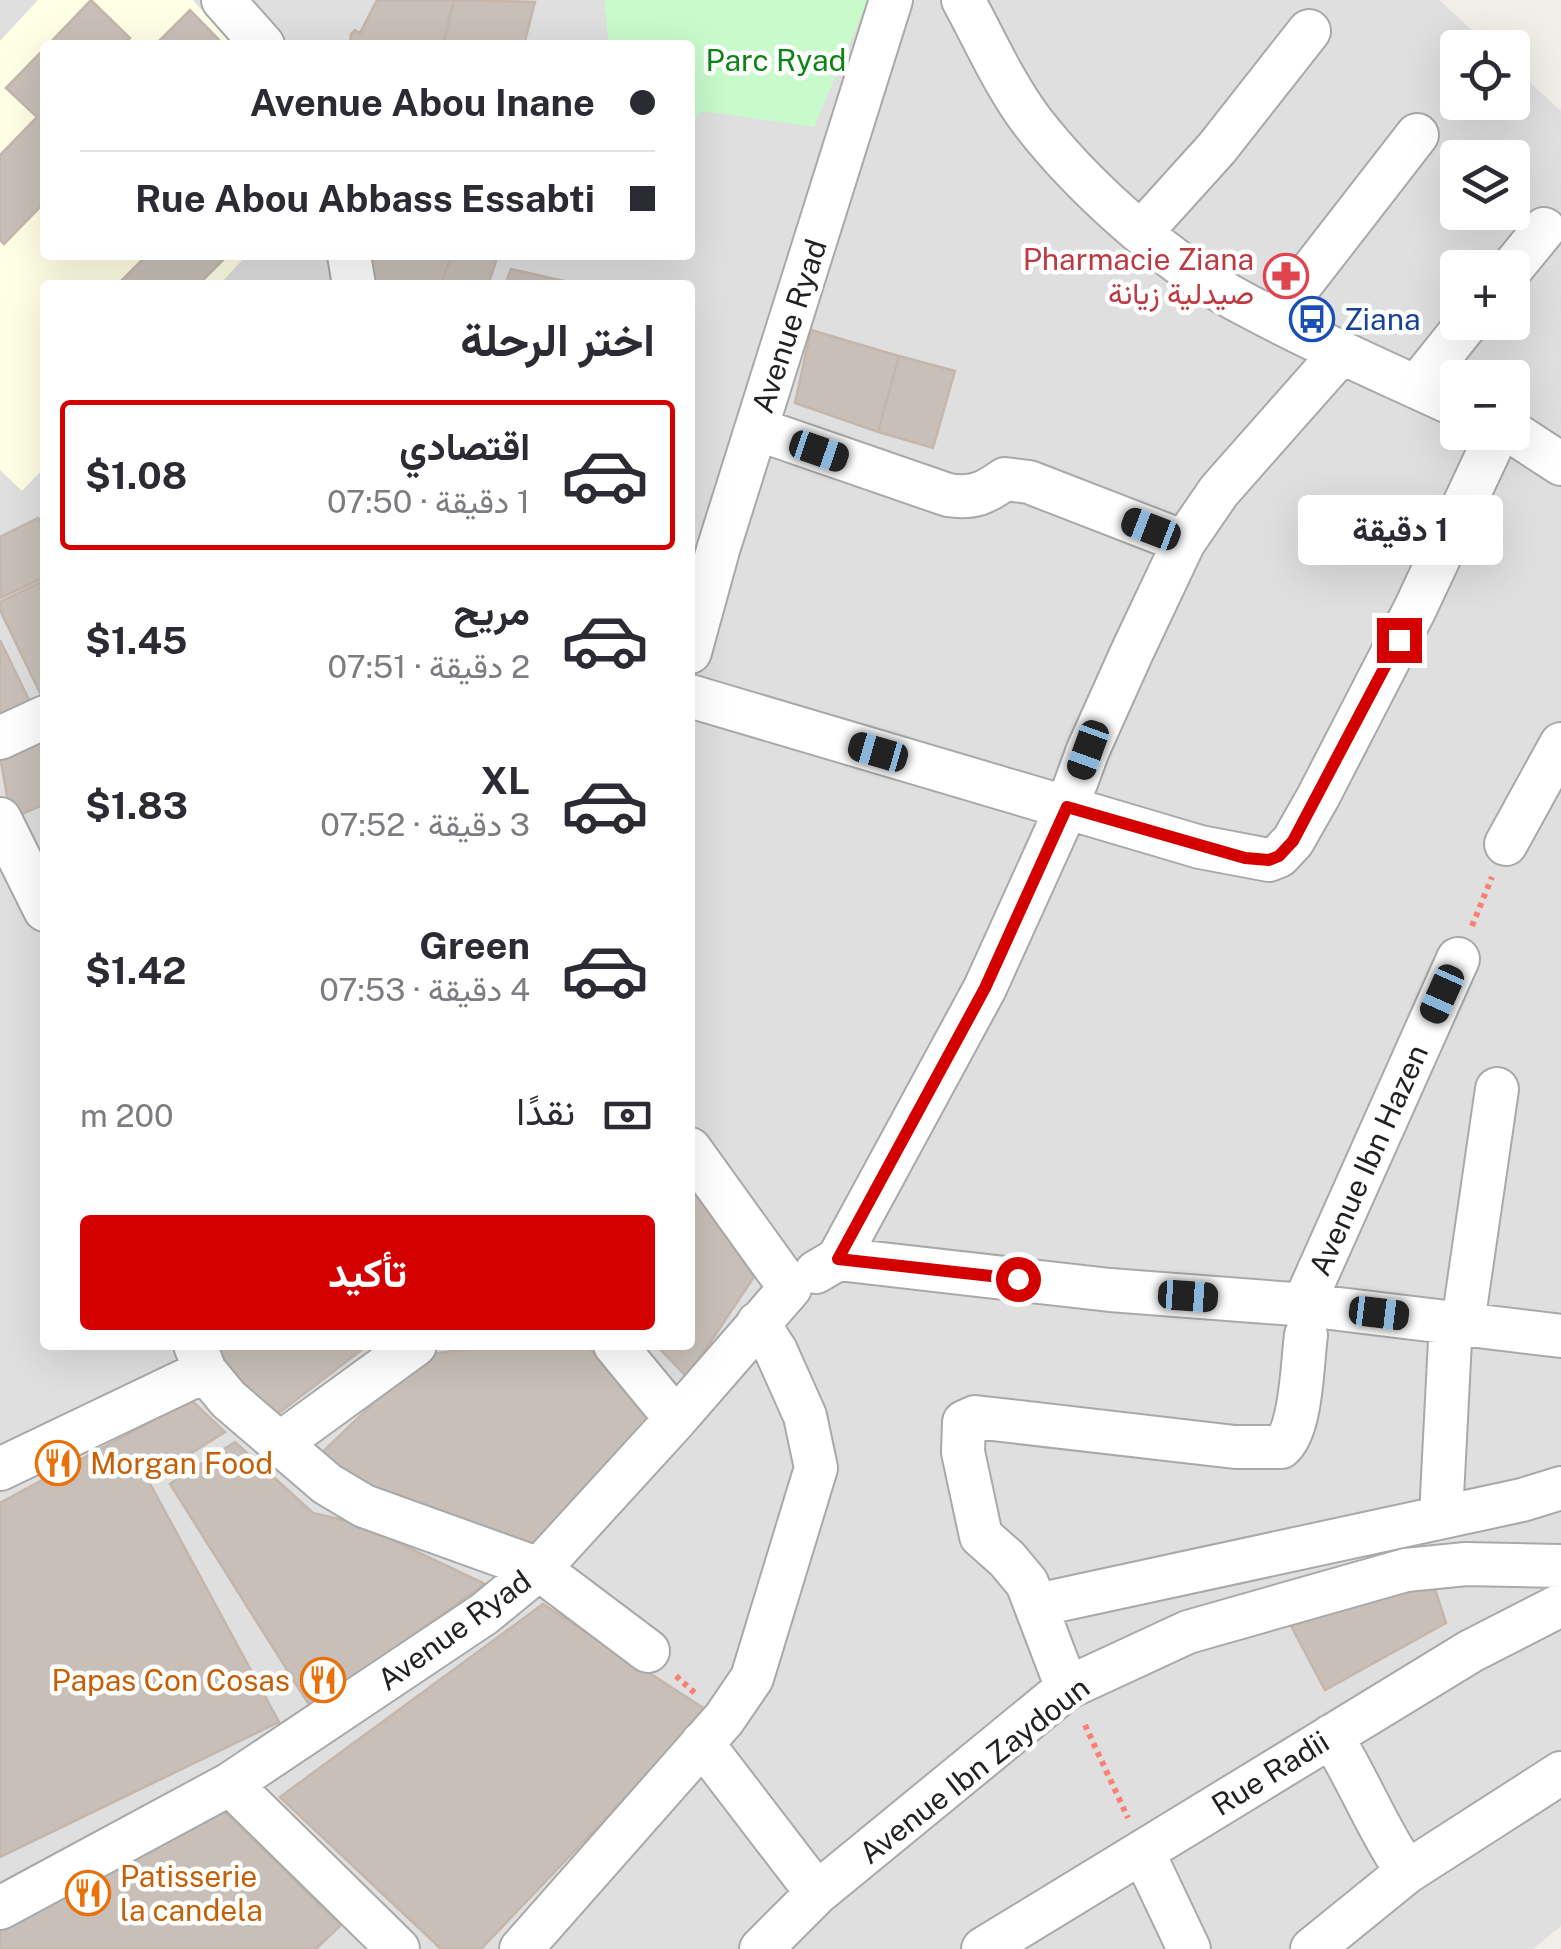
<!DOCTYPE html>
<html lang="ar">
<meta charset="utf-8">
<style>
body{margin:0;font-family:"Public Sans",Vazirmatn,sans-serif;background:#f7f7f7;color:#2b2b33;direction:rtl;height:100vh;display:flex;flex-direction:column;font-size:38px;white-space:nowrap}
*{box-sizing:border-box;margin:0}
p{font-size:32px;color:#7c7c81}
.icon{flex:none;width:55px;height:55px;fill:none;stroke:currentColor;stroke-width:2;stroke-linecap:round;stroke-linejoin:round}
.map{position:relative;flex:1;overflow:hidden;direction:ltr}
.sheet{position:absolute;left:40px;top:280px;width:655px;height:1070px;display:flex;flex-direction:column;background:#fff;border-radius:10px;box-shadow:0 10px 40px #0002;direction:rtl}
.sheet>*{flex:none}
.guide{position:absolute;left:40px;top:40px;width:655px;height:220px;border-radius:10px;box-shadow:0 10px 40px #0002;direction:rtl;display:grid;align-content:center;height:220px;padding:0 40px;background:#fff}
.fabs{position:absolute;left:1440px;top:30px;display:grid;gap:20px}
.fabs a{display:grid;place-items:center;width:90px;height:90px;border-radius:10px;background:#fff;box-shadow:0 10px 40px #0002;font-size:50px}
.end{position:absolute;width:45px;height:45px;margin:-22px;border:12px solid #d40000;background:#fff;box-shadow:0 0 0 5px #fff}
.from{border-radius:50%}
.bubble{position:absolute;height:70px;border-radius:10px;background:#fff;box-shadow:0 10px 40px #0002;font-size:32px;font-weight:700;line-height:70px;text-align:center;direction:rtl}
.car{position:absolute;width:30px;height:60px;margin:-30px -15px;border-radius:12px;box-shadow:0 0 8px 2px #0007;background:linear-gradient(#222 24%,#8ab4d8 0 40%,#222 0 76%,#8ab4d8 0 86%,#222 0)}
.guide b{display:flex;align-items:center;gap:35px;height:95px;font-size:38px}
.guide b+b{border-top:2px solid #e1e1e2}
.guide i{width:25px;height:25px;background:#2b2b33}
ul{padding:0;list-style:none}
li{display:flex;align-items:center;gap:30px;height:150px;margin:0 20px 15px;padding:0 20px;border:5px solid transparent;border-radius:10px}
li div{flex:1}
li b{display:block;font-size:38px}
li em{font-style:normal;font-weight:700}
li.selected{border-color:#d40000}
li>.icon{width:90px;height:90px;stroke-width:1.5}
h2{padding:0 40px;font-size:45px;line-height:120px}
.pay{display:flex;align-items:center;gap:25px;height:110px;padding:0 40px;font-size:38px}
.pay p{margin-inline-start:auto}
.cta{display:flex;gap:20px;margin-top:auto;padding:20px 40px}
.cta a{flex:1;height:115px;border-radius:10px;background:#d40000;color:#fff;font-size:40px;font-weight:700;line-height:115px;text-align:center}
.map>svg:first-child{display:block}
.residential{fill:#e0dfdf;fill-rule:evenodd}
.education{fill:#ffffe5}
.park{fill:#c8facc}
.building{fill:#c7bfb8;stroke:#c4b6ab;stroke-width:2.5}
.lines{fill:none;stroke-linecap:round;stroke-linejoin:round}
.minor-casing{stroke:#a9a9a9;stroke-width:46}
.path{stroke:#fa8072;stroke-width:6;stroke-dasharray:5 5;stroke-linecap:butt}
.minor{stroke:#fff;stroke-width:42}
.route{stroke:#d40000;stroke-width:12}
.labels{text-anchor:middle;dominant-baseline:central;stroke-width:9;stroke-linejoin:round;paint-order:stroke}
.park-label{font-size:30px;fill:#0c8416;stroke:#fff}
.health-label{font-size:30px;fill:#be3a42;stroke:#fff;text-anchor:end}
.transit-label{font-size:30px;fill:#164399;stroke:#fff;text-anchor:start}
.street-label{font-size:30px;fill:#222;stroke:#fff}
.food-label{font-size:30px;fill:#c56008;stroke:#fff;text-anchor:start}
</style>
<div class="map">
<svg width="1561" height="1949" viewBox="0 0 1561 1949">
<rect width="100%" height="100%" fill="#f2efe9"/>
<path class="residential" d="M0 0H1439L1491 47 1458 48V102H1512L1513 67 1561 111V1926L1533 1949H0ZM45 45H690V255H45ZM1458 158H1512V212H1458ZM1458 268H1512V322H1458ZM45 285H690V1345H45ZM1458 378H1512V432H1458Z"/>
<path class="education" d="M38 0H193L232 45H45V255H247L219 285H45V467L22 491 0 470V41Z"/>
<path class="park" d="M604 0H868L814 127 703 111 690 123V45H609Z"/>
<path class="building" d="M91 0 130 38 124 45H48Z
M377 0H454L443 45H350L351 34 355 30 360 33Z
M454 0 535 2 524 45H443Z
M190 10 224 45H155Z
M45 48V126L42 129 45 133V202L4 244 0 240V155L37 117 6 88Z
M147 255H228L198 285H117Z
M371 255H452L440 285H386L362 278Z
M452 255H498L488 285H440Z
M511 269 577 284 505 285Z
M811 330 899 356 878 432 795 403Z
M899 356 955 371 933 448 878 432Z
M38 518 45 525V577L1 598 0 537Z
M45 580V696L42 697 0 610V602Z
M0 640 31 704 0 718Z
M45 734V804L11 819 0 756Z
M690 1183 754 1277 687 1377 656 1345H690Z
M212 1345H368L276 1415 215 1355Z
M498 1345H586L656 1422 536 1558 314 1460 424 1355Z
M191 1400 225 1432 148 1480 279 1722 0 1857V1503Z
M235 1442 313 1513 357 1523 485 1584 311 1708 170 1484Z
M1432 1580 1446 1623 1325 1690 1283 1611Z
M543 1604 708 1711 481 1949H441L280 1797Z
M217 1805 341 1925 316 1949H0V1919Z"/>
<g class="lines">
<defs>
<path id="minor" d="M223 0 263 45
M963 0C985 40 1004 84 1031 120 1080 184 1166 262 1237 300 1309 339 1383 372 1458 406
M1142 231 1217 148 1309 31
M349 255 354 285
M1512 268 1544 229
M1275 318 1417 135
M1416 387 1468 322
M757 429 948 495C974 499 985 493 1005 479L1029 482 1184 542
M1512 432 1561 464
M690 652 718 550 891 0
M690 696 1200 847 1269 860 1279 856 1293 841 1318 797 1415 609 1498 432
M0 738 45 717
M0 819 45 910
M1506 844 1561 744
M838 1259 985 988 1067 807 1088 750 1132 652 1184 542 1219 491 1341 353
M816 1272 838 1259 1110 1290 1306 1305 1561 1336
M1303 1306 1458 959
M1463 1323 1497 1089
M195 1345 205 1371 228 1399 327 1484 364 1506 539 1569 648 1651
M615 1345 676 1419
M279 1444 415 1345
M0 1469 205 1371
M1441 1516 1451 1321
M1037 1605 1522 1500 1561 1488
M1067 1688 1027 1583 1007 1559 981 1536 963 1452 964 1422 975 1417 1235 1447H1281C1302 1429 1302 1364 1306 1335
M1331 1736C1359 1780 1377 1829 1407 1872
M702 1743 817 1893
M230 1784 398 1949
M1143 1852 1189 1949
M0 1908 230 1784 484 1614 539 1569 676 1419 790 1288 690 1149
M521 1949 724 1719 752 1678 816 1468 805 1416 776 1351 758 1323
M761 1949 817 1893 1067 1688 1188 1632 1406 1570 1466 1564 1561 1566
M983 1949 1471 1651 1561 1605
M1312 1949 1407 1872 1561 1773"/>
</defs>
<use href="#minor" class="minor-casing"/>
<path class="path" d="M1472 926 1492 877
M676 1676 697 1695
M1085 1725 1128 1818"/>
<use href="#minor" class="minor"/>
</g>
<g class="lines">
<path class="route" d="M1018 1279 838 1259 985 988 1067 807 1245 858 1269 860 1279 856 1293 841 1399 640"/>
</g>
<defs>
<symbol id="pharmacy-ring" viewBox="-11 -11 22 22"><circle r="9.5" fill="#fff" stroke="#e0444e" stroke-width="1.5"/><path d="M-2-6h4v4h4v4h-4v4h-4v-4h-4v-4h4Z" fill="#e0444e"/></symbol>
<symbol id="bus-ring" viewBox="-11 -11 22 22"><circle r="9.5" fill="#fff" stroke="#1a4fb4" stroke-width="1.5"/><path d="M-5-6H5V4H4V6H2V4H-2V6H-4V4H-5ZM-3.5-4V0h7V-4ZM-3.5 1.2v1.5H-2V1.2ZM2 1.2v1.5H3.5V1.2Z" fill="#1a4fb4"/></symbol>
<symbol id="restaurant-ring" viewBox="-11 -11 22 22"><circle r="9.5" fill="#fff" stroke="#e8710a" stroke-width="1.5"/><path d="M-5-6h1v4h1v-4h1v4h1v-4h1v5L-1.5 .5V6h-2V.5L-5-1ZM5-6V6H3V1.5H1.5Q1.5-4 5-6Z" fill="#e8710a"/></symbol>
</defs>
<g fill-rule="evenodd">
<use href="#pharmacy-ring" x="1261" y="251" width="50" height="50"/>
<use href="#bus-ring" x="1287" y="294" width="50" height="50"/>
<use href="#restaurant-ring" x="33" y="1438" width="50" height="50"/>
<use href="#restaurant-ring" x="298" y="1655" width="50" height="50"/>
<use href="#restaurant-ring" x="63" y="1868" width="50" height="50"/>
</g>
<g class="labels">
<g class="park-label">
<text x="776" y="60">Parc Ryad</text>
</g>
<g class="health-label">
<text x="1254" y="259">Pharmacie Ziana<tspan x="1254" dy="34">صيدلية زيانة</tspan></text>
</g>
<g class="transit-label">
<text x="1344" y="319">Ziana</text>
</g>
<g class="street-label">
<text transform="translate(789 326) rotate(-72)">Avenue Ryad</text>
<text transform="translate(1368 1160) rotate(-66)">Avenue Ibn Hazen</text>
<text transform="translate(454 1630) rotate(-36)">Avenue Ryad</text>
<text transform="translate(974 1770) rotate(-38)">Avenue Ibn Zaydoun</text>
<text transform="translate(1270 1773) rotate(-32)">Rue Radii</text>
</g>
<g class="food-label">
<text x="90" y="1463">Morgan Food</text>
<text x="290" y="1680" text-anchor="end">Papas Con Cosas</text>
<text x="120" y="1876">Patisserie<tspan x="120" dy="34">la candela</tspan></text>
</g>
</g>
</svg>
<div class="fabs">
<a><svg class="icon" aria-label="locate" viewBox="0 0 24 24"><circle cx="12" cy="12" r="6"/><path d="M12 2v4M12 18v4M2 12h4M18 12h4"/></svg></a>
<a><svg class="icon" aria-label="layers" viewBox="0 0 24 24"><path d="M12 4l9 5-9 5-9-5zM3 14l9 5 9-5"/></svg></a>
<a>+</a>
<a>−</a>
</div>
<i class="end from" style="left:1018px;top:1279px"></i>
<i class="end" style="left:1399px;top:640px"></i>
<div class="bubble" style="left:1298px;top:495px;width:205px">1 دقيقة</div>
<i class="car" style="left:819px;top:451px;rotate:109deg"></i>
<i class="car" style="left:1151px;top:529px;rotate:291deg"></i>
<i class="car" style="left:1088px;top:750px;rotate:200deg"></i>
<i class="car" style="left:878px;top:752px;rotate:286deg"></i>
<i class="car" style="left:1442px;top:994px;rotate:204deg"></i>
<i class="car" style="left:1188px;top:1296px;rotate:94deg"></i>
<i class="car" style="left:1379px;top:1313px;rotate:97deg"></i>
<div class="guide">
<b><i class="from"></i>Avenue Abou Inane</b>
<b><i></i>Rue Abou Abbass Essabti</b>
</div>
<section class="sheet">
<h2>اختر الرحلة</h2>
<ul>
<li class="selected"><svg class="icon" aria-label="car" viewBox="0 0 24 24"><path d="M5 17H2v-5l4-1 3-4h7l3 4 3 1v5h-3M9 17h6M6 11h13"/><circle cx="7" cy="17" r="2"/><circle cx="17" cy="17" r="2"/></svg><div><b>اقتصادي</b><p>1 دقيقة · 07:50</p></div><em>$1.08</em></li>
<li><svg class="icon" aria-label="car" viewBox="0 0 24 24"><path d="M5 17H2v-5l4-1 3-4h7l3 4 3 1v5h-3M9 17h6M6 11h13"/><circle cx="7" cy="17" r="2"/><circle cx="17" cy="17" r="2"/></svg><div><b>مريح</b><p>2 دقيقة · 07:51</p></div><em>$1.45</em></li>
<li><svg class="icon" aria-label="car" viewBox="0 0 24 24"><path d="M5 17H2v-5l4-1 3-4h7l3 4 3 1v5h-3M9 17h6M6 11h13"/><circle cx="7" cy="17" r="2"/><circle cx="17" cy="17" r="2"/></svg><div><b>XL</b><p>3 دقيقة · 07:52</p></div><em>$1.83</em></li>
<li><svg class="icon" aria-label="car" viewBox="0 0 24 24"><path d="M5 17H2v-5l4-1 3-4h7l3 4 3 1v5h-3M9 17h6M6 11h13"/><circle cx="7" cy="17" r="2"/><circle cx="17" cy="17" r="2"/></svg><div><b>Green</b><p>4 دقيقة · 07:53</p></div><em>$1.42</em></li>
</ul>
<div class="pay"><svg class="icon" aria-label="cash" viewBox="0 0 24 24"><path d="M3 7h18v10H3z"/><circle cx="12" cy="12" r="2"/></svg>نقدًا<p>200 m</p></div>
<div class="cta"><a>تأكيد</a></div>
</section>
</div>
